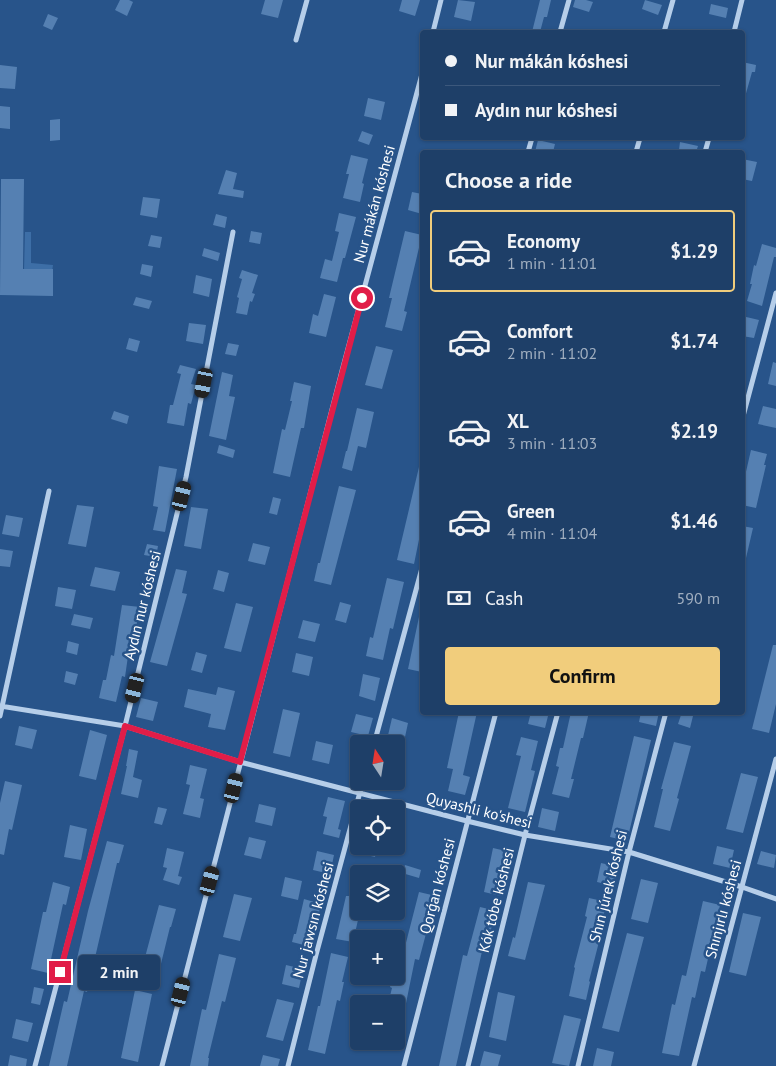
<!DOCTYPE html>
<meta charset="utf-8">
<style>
body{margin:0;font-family:"PT Sans",sans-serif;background:#26466e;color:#f1f3f6;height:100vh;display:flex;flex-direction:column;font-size:19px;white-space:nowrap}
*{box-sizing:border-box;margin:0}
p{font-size:16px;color:#a1afc0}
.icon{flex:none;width:28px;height:28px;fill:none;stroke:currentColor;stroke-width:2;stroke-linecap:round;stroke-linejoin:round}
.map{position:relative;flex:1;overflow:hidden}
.drawer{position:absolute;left:420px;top:150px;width:325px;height:565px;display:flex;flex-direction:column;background:#1e3f68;border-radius:5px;box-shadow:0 1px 4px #0004,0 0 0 1px #3c587c}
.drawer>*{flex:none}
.guide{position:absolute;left:420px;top:30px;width:325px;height:110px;border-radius:5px;box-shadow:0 1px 4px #0004,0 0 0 1px #3c587c;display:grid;align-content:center;height:110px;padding:0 25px;background:#1e3f68}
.needle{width:32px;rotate:348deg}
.tools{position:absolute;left:350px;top:735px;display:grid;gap:10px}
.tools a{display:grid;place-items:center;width:55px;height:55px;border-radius:5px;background:#1e3f68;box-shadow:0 1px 4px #0004,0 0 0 1px #3c587c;font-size:25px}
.end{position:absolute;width:22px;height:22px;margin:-11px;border:6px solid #e11d48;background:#fff;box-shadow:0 0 0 2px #fff}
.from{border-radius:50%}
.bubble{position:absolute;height:35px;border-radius:5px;background:#1e3f68;box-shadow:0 1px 4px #0004,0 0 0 1px #3c587c;font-size:16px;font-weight:600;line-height:35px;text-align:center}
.car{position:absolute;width:15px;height:30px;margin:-15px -8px;border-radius:6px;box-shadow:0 0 4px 1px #0007;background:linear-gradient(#222 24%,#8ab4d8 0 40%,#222 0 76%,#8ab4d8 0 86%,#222 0)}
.guide b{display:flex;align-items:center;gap:18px;height:48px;font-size:19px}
.guide b+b{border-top:1px solid #3c587c}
.guide i{width:12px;height:12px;background:#f1f3f6}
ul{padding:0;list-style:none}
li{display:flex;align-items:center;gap:15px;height:82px;margin:0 10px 8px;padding:0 15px;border:2px solid transparent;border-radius:5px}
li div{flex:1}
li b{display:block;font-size:19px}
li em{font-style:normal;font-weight:600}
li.selected{border-color:#f1cd7c}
li>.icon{width:45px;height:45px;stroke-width:1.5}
h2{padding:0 25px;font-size:22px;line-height:60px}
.pay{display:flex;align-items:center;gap:12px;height:55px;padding:0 25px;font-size:19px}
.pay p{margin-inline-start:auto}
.primary-button{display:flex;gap:10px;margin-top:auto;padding:10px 25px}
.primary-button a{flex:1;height:58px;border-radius:5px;background:#f1cd7c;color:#111;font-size:20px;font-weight:600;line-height:58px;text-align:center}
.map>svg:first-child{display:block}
.green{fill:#3d6ea6}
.building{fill:#5580b2}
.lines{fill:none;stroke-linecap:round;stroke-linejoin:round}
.minor{stroke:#b6cee9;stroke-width:5}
.route{stroke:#e11d48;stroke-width:6}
.labels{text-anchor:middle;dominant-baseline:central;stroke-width:5;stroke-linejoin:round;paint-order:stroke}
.street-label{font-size:15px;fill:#fff;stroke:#28548a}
</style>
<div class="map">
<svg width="776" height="1066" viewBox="0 0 776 1066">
<rect width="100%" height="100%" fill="#28548a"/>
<path class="green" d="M25 232H31V263L53 265 52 272 24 270Z"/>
<path class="building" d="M120 0H129L133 2 127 16 115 10Z
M265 0H283L278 18 261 14Z
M402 0H420L415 16 399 11Z
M458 0 475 2 471 21 454 17Z
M540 0H551L547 17H544L540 32H532Z
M575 0H586L593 2 589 12 573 7Z
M645 0 662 5 658 15 642 9Z
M711 4 728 8 726 18 709 14Z
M48 14 58 18 52 30 43 26Z
M742 62 756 65 755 72H752L745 97 742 96Z
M0 65 17 67 15 89 0 88Z
M368 98 385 102 381 120 364 116Z
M0 106 10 107V129L0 128Z
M60 119V140L50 141V120Z
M362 131 373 135 369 145 358 141Z
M538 140 555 144 553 152H535Z
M680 142 698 146 696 152 679 150Z
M351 155 368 159 362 183 364 184 360 202 343 198 349 174H346Z
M742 159 757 162 752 181 742 179Z
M226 170 237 173 233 189 244 191 243 198 218 194Z
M1 179H24L23 269H53V296L0 295Z
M412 192 422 194V214L408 210Z
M143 197 160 199 157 218 140 215Z
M339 213 356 217 345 258H343L337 282 320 278 325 259 332 261 339 232 335 231Z
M216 214 227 217 225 228 213 225Z
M251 231 262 233 260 244 249 242Z
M405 231 422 235 404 311 407 312 402 331 385 327 392 298H389Z
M151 235 162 237 160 248 148 246Z
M762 244 776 248V257H774L762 306 747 301 752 284H750L754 265 756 266Z
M204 248 220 253 218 261 202 256Z
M142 264 153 266 151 277 140 274Z
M242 270 258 275 252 293 255 294 252 302 250 301 247 315 236 313 239 298 237 297 242 279 239 278Z
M196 275 212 279 209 297 193 293Z
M324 294 336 297 326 337 309 333 313 314 318 316Z
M136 297 152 301 149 309 133 305Z
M742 316 759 320 754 338 742 336Z
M189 323 206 325 203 344 186 341Z
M129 338 140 341 137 352 126 349Z
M228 343 239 345 236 356 225 354Z
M376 346 393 350 382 389 365 385Z
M773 362 776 363V386L768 384Z
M180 365 196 369 191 384 196 385 191 404 188 403 184 426 167 423 170 405H173L181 374 177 373Z
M222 372 233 375 229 396 235 397 226 440 209 436Z
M294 382 311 386 304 428H301L290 477 273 473 282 429 285 430 292 401H290Z
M763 406 776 409V428L758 424Z
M357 408 374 412 366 448 358 446 352 471 342 468 346 451H347Z
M114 411 129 416 127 424 111 419Z
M219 445 235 450 233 458 217 453Z
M751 450 767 454 764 465H766L756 508 742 505V489Z
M159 466 177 469 165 532 153 530 158 507 153 506Z
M419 467H422V525L414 564 397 560Z
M339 486 356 490 331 585 314 581 318 563H320Z
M273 497 281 499 277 515 269 513Z
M77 505 94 507 86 547 68 544Z
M191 507 208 509 201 549 184 546Z
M6 515 23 518 19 537 2 534Z
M742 526 753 528 746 558H742Z
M253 543 270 547 265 565 248 561Z
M147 544 158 546 156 557 144 555Z
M0 549 13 551 10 567 0 566Z
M95 567 120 572 115 591 90 586Z
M176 569 187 571 182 593 187 594 167 666 150 662Z
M218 570 229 573 224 592 213 589Z
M387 578 404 582 393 629 390 628 383 660 366 656 370 637 373 638Z
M58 587 76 590 72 609 55 606Z
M340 602 351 605 346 623 335 620Z
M236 603 253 607 241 652 224 648Z
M122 605 140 607 132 649H129L125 677 122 676 116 702 99 698 103 680H106L111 655 114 656Z
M74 614 93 618 90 629 71 625Z
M419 617H422V672L408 669Z
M303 620 320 624 315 642 298 638Z
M68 641 79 644 77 655 66 652Z
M773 645H776V704L769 733 752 729Z
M196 652 207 655 202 673 191 670Z
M296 653 313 657 309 676 292 672Z
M66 671 78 674 75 685 64 682Z
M363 674 380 678 375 701 359 696Z
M218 687 235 691 225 730 208 727 211 714 184 707 188 689 216 695Z
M141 698 158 702 153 721 136 717Z
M283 709 300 713 290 757 273 753Z
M459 712H477L463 775 470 777 465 795 448 791 453 769 447 768Z
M531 712H549L545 728 528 724Z
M571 712H589L583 738H581L571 779H574L569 798 552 794 559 767 556 766 560 748H563Z
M641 712H659L656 726 639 722Z
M682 712H694L690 728 678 724Z
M356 714 373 718 368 736 351 732Z
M392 718 408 723 399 765H396V744H386Z
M19 726 37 730 32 749 15 745Z
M90 730 107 735 96 780 79 776Z
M634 736 651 740 627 841 610 837Z
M521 737 538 741 531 770 535 771 525 812 508 808 521 756 516 755Z
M316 741 333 745 329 764 312 760Z
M674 742 691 746 677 798 679 799 670 831 654 827 663 789H661Z
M129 749 138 751 133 777 142 780 138 798 121 794 127 766H126Z
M190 765 207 769 200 798 204 799 200 818 183 814 190 785 186 784Z
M741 773 758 777 743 833 726 829Z
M5 781 22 785 12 830 9 829 4 855 0 854V803Z
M328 797 345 801 338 829 341 830 339 838 323 834 327 817 323 816Z
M259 804 276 808 272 826 255 822Z
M158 807 167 809 162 825 154 823Z
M542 808 559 812 555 831 538 827Z
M70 825 87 829 81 860 64 857Z
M249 837 266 841 261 859 244 855Z
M107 841 124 845 119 863H117L87 992 84 991 67 1066H49L64 1001 67 1002 88 911Z
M359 846H377L375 857 358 853Z
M717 846 734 850 730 868 713 864Z
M167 848 184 852 178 876 182 877 179 885 163 880 167 868 163 867Z
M493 848 510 852 501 896 484 892Z
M317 851 334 855 330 874 313 870Z
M761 851 776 855 774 868 757 864Z
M601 863 618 867 614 886 597 882Z
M405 865 421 870 419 878 402 873Z
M356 867H359V911H360L353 942 336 939 346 896H349Z
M285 877 302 881 298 900 281 896Z
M641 879 658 883 648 923 631 919Z
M53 882 70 887 66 905 63 904 48 973 31 969 43 912H46Z
M528 882 545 885 525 960 508 956 513 937 515 938Z
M419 892 436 896 419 960 415 959 403 1018 396 1016V1004H388L392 988 390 987 393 976H396V969L399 970Z
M234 894 252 898 240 941 223 937Z
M589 898 607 902 601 925 603 926 589 981 590 982 586 1000 569 996 575 968 574 967 587 917 585 916Z
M304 899 321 904 314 935H311L308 946 292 942 294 934H296Z
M703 901 720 905 705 972 701 971 695 998 692 997 679 1056 662 1053 672 1004 675 1005 682 975 686 976Z
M159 905 176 909 171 927H170L157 980 140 976Z
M480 907 497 911 495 922 493 921 487 947H483L456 1066H439L463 955 467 956Z
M743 913 761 917 746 976 729 972Z
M627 933 644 937 619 1032 602 1028Z
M331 953 348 957 342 982H344L340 1001 337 1000 325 1054 308 1050 318 1006H320Z
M219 954 236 958 225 1002 222 1001 208 1058H209L208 1066H190L202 1009 206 1010Z
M286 965 303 969 299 988 282 984Z
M34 987 44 989 40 1005 31 1003Z
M135 990 152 994 138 1062 121 1058Z
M498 992 515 996 506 1041 489 1037Z
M277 999 294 1003 283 1041 266 1037Z
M564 1015 581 1019 569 1066 552 1063Z
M16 1019 33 1023 28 1042 12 1038Z
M597 1048 614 1052 611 1066H593Z
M484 1051 501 1055 498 1066H480Z
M10 1055 27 1059 26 1066H8Z
M263 1055 280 1059 278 1066H260Z"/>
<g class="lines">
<path class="minor" d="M433 32 441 0
M560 32 569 0
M664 32 673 0
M734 32 742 0
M296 40 307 0
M528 152 532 138
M636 152 640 138
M705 152 709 138
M742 420 776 293
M0 706 125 726 240 762 467 821 525 835 629 852 742 887 776 899
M0 716 49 491
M374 744 422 568
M35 1066 125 726 186 477 233 232
M162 1066 342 371 422 74
M288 1066 316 955 363 781
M404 1066 496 712
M468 1066 525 835 558 712
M578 1066 629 852 666 712
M694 1066 776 759"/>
</g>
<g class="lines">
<path class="route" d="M60 972 125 726 240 762 362 298"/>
</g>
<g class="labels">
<g class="street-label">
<text transform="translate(374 204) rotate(-75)">Nur mákán kóshesi</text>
<text transform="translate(142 605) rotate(-76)">Aydın nur kóshesi</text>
<text transform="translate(479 810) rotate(14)">Quyashli ko'shesi</text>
<text transform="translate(437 886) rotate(-75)">Qorǵan kóshesi</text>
<text transform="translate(608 886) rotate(-76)">Shın júrek kóshesi</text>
<text transform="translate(496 900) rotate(-76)">Kók tóbe kóshesi</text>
<text transform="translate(723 909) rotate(-75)">Shınjırlı kóshesi</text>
<text transform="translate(313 920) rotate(-75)">Nur jawsın kóshesi</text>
</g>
</g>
</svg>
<div class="tools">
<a><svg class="needle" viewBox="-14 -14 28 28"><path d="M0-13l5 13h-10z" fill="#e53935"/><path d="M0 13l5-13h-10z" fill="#a1afc0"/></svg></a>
<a><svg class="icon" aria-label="locate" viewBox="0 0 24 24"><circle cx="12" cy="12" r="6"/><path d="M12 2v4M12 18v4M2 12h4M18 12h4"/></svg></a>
<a><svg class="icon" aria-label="layers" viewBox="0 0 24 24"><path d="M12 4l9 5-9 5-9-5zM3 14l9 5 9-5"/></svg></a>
<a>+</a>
<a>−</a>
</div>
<i class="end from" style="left:362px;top:298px"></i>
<i class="end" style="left:60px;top:972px"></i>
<div class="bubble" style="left:78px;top:955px;width:82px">2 min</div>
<i class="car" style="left:204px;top:383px;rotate:191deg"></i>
<i class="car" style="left:182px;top:496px;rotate:14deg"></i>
<i class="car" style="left:135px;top:688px;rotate:194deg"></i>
<i class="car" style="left:234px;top:788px;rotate:14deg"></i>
<i class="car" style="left:210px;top:881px;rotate:15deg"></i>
<i class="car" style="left:181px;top:992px;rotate:14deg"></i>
<div class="guide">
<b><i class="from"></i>Nur mákán kóshesi</b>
<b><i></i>Aydın nur kóshesi</b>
</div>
<section class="drawer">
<h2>Choose a ride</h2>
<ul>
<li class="selected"><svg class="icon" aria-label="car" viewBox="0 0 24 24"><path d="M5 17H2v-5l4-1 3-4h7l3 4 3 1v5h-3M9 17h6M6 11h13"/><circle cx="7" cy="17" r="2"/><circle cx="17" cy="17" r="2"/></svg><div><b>Economy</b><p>1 min · 11:01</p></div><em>$1.29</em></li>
<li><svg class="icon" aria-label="car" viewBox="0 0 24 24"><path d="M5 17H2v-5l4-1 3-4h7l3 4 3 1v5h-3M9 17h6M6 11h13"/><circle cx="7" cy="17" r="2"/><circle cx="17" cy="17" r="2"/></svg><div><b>Comfort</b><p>2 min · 11:02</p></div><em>$1.74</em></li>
<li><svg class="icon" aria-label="car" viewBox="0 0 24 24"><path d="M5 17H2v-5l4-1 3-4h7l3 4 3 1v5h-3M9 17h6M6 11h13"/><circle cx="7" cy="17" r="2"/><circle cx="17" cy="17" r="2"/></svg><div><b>XL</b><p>3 min · 11:03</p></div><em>$2.19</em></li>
<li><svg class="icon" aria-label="car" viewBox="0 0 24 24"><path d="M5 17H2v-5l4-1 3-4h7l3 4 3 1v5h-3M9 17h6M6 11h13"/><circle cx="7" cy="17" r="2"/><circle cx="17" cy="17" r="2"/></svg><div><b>Green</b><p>4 min · 11:04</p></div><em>$1.46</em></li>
</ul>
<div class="pay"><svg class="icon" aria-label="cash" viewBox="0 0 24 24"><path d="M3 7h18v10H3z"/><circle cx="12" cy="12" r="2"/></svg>Cash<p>590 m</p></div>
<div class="primary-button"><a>Confirm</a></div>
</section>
</div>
